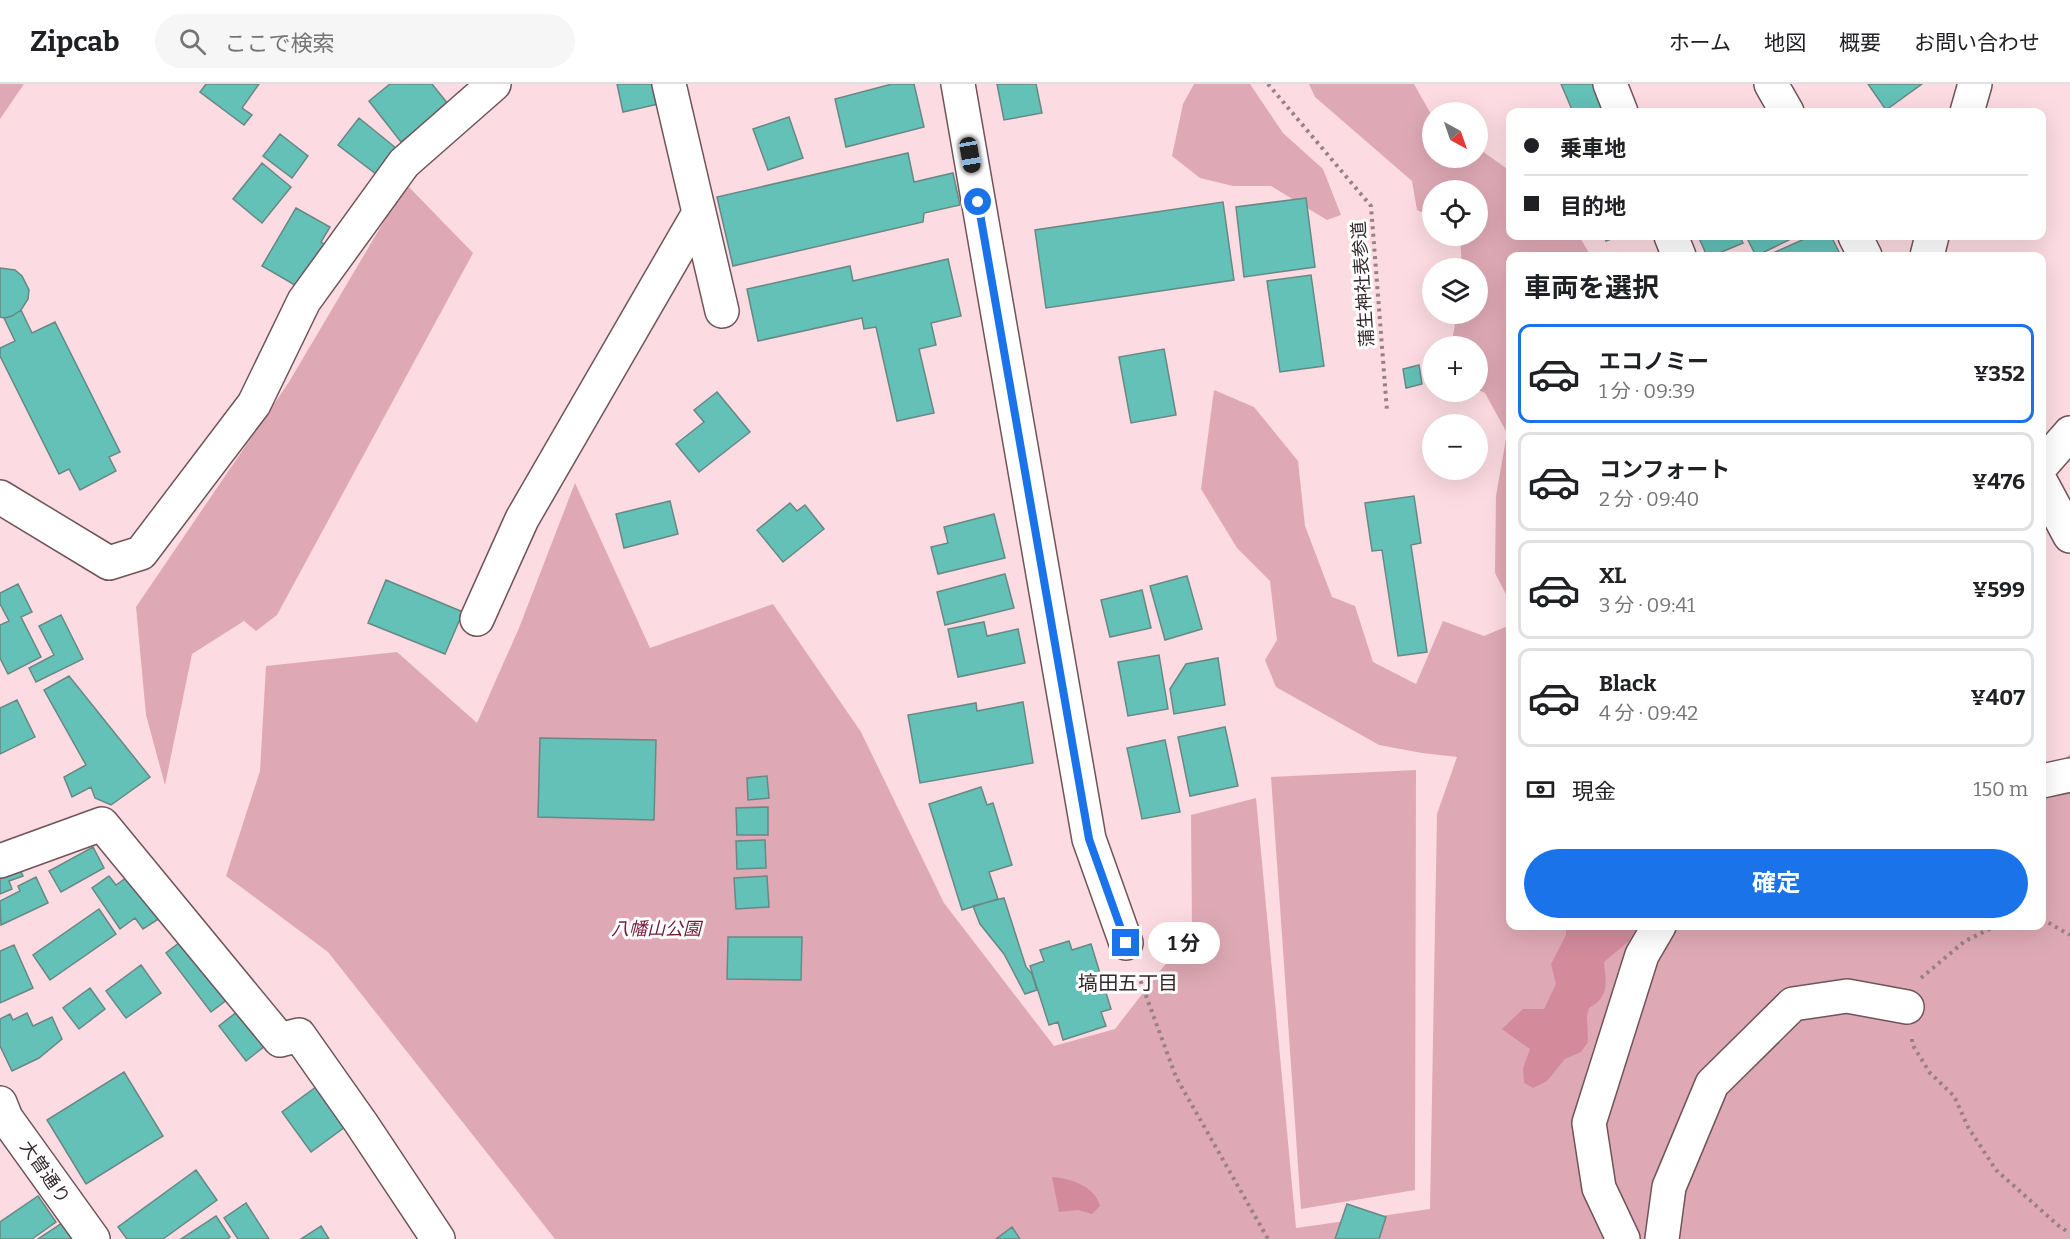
<!DOCTYPE html>
<html lang="ja">
<meta charset="utf-8">
<style>
body{margin:0;font-family:Bitter,"Noto Sans JP",serif;background:#f6f6f6;color:#202124;height:100vh;display:flex;flex-direction:column;font-size:22px;white-space:nowrap}
*{box-sizing:border-box;margin:0}
p{font-size:20px;color:#757577}
.icon{flex:none;width:33px;height:33px;fill:none;stroke:currentColor;stroke-width:2;stroke-linecap:round;stroke-linejoin:round}
.map{position:relative;flex:1;overflow:hidden}
.drawer{position:absolute;left:1506px;top:168px;width:540px;height:678px;display:flex;flex-direction:column;background:#fff;border-radius:12px;box-shadow:0 6px 24px #0002}
.drawer>*{flex:none}
.top-card{position:absolute;left:1506px;top:24px;width:540px;height:132px;border-radius:12px;box-shadow:0 6px 24px #0002;display:grid;align-content:center;height:132px;padding:0 18px;background:#fff}
.needle{width:39px;rotate:140deg}
.buttons{position:absolute;left:1422px;top:18px;display:grid;gap:12px}
.buttons a{display:grid;place-items:center;width:66px;height:66px;border-radius:50%;background:#fff;box-shadow:0 6px 24px #0002;font-size:30px}
.end{position:absolute;width:27px;height:27px;margin:-14px;border:8px solid #1a73e8;background:#fff;box-shadow:0 0 0 3px #fff}
.from{border-radius:50%}
.bubble{position:absolute;height:42px;border-radius:21px;background:#fff;box-shadow:0 6px 24px #0002;font-size:20px;font-weight:700;line-height:42px;text-align:center}
.car{position:absolute;width:18px;height:36px;margin:-18px -9px;border-radius:8px;box-shadow:0 0 4px 2px #0007;background:linear-gradient(#222 24%,#8ab4d8 0 40%,#222 0 76%,#8ab4d8 0 86%,#222 0)}
.top-card b{display:flex;align-items:center;gap:21px;height:57px;font-size:22px}
.top-card b+b{border-top:2px solid #e0e0e0}
.top-card i{width:15px;height:15px;background:#202124}
ul{padding:0;list-style:none}
li{display:flex;align-items:center;gap:18px;height:99px;margin:0 12px 9px;padding:0 6px;border:3px solid #e0e0e0;border-radius:12px}
li div{flex:1}
li b{display:block;font-size:22px}
li em{font-style:normal;font-weight:700}
li.current{border-color:#1a73e8}
li>.icon{width:54px;height:54px;stroke-width:1.5}
h2{padding:0 18px;font-size:27px;line-height:72px}
.pay{display:flex;align-items:center;gap:15px;height:66px;padding:0 18px;font-size:22px}
.pay p{margin-inline-start:auto}
.primary-button{display:flex;gap:12px;margin-top:auto;padding:12px 18px}
.primary-button a{flex:1;height:69px;border-radius:36px;background:#1a73e8;color:#fff;font-size:24px;font-weight:700;line-height:69px;text-align:center}
header{display:flex;align-items:center;gap:36px;box-sizing:border-box;height:84px;padding:0 30px;background:#fff;border-bottom:2px solid #e0e0e0}
header strong{font-size:28px}
nav{display:flex;gap:33px;margin-inline-start:auto;font-size:21px}
.search{width:420px;height:54px;background:#f6f6f6;display:flex;align-items:center;gap:15px;box-sizing:border-box;padding:0 21px;border-radius:33px;color:#757577;font-size:22px}
.map>svg:first-child{display:block}
.green{fill:#dea9b5}
.water{fill:#d38b9c}
.building{fill:#63c1b7;stroke:#688884;stroke-width:1.5}
.lines{fill:none;stroke-linecap:round;stroke-linejoin:round}
.minor-casing{stroke:#6f545a;stroke-width:36}
.path{stroke:#978185;stroke-width:4;stroke-dasharray:3 4.5;stroke-linecap:butt}
.minor{stroke:#fff;stroke-width:33}
.route{stroke:#1a73e8;stroke-width:8}
.labels{text-anchor:middle;dominant-baseline:central;stroke-width:6;stroke-linejoin:round;paint-order:stroke}
.street-label{font-size:18px;fill:#34282a;stroke:#fff}
.park-label{font-size:18px;font-style:italic;fill:#701a39;stroke:#fff}
.neighbourhood-label{font-size:20px;fill:#34282a;stroke:#fff}
</style>
<header>
<strong>Zipcab</strong>
<div class="search"><svg class="icon" aria-label="search" viewBox="0 0 24 24"><circle cx="10" cy="10" r="6"/><path d="M15 15l6 6"/></svg>ここで検索</div>
<nav><a>ホーム</a><a>地図</a><a>概要</a><a>お問い合わせ</a></nav>
</header>
<div class="map">
<svg width="2070" height="1155" viewBox="0 0 2070 1155">
<rect width="100%" height="100%" fill="#fcdbe2"/>
<path class="green" d="M0 0H24L0 35Z
M1194 0H1250L1283 49 1323 85 1341 131 1327 136 1271 102H1233L1200 94 1172 72 1183 20Z
M1309 0H1414L1432 32V74H1478V64L1510 87V152H1579L1591 172H1510V518L1495 489 1496 412 1507 349 1485 309 1478 306V262H1451L1457 230H1478V184H1462L1460 152H1478V106H1432V133L1417 126 1412 97 1315 13Z
M406 100 473 169 277 531 256 547 244 537 192 570 165 701 146 631 136 523 289 298Z
M1214 306 1254 323 1298 377 1305 442 1332 513 1355 522 1373 578 1416 600 1443 537 1484 552 1510 541V842H2042V696L2070 670V1155H555L328 868 226 792 260 687 266 582 397 568 477 639 519 544 575 399 650 564 773 520 861 648 944 819 1054 962 1115 945 1192 846 1191 731 1256 714 1296 1144 1430 1125 1437 730 1457 673 1422 669 1379 661 1276 603 1265 576 1277 556 1270 497 1237 464 1201 405Z
M1416 686 1415 1106 1301 1125 1271 693Z"/>
<path class="water" d="M1566 842H1638L1628 858 1604 878C1606 898 1610 913 1589 924L1587 932 1588 958 1581 968 1565 975 1547 997 1533 1004 1524 999 1523 984 1530 965 1502 945 1523 925H1544L1556 900 1551 880 1566 851Z
M1052 1093C1070 1094 1095 1102 1100 1122L1092 1130 1078 1126 1059 1128Z"/>
<path class="building" d="M206 0H259L242 24 252 31 244 41 200 8Z
M390 0H432L448 20 401 58 369 17Z
M617 0H659L663 19 623 28Z
M892 0H914L924 43 846 63 835 15Z
M997 0H1036L1042 29 1004 36Z
M1561 0H1598L1610 28H1573Z
M1868 0H1922L1886 26Z
M789 33 803 74 768 86 753 45Z
M359 34 396 64 376 90 338 61Z
M280 50 308 72 292 94 263 72Z
M908 69 914 98 953 89 960 121 924 129 923 138 733 182 717 113Z
M262 79 291 103 262 139 233 115Z
M1306 114 1315 183 1244 193 1236 123Z
M1223 118 1234 196 1046 224 1035 146Z
M296 124 330 143 321 158 325 161 300 204 262 182Z
M1604 152H1619L1606 157Z
M1698 152H1740L1743 159 1712 172H1707Z
M1746 152H1797L1756 172Z
M1811 152H1831L1841 172H1775L1773 169Z
M948 175 961 232 931 239 936 261 919 265 934 329 897 337 876 243 864 245 862 234 758 257 747 205 850 182 853 197Z
M0 184 15 186 22 192 29 206 28 215 21 226 12 232 4 234 0 233Z
M1311 191 1324 282 1280 288 1267 197Z
M21 226 32 249 55 238 120 368 109 373 116 387 80 406 69 385 59 390 0 272V264L15 257 4 234 12 232Z
M1164 265 1176 331 1131 339 1119 273Z
M1419 281 1422 300 1406 304 1403 285Z
M717 308 750 348 699 388 676 360 704 338 694 326Z
M1414 412 1421 459 1411 461 1427 568 1398 572 1382 466 1372 467 1365 419Z
M670 417 678 450 624 464 616 430Z
M790 419 797 427 805 421 824 445 783 478 757 446Z
M994 430 1005 474 938 490 931 463 948 459 944 443Z
M1005 490 1014 524 945 541 937 508Z
M1187 492 1202 545 1165 556 1150 502Z
M386 496 463 528 445 570 368 539Z
M18 500 32 528 21 533 41 573 8 590 0 574V541L9 537 0 520V509Z
M1142 506 1151 544 1110 553 1101 516Z
M61 531 83 575 36 598 29 584 54 571 39 542Z
M984 538 987 552 1018 545 1025 579 958 593 948 545Z
M1159 571 1168 625 1128 632 1118 578Z
M1218 574 1225 621 1174 630 1170 605 1186 580Z
M69 592 150 693 111 721 95 714 91 703 72 713 64 693 86 681 44 606Z
M17 616 35 653 0 670V624Z
M1023 618 1033 679 920 699 908 631 976 619 977 627Z
M1225 643 1238 702 1190 712 1178 653Z
M540 654 656 656 654 736 538 733Z
M1165 656 1180 728 1142 735 1127 664Z
M767 692 769 714 748 716 747 694Z
M981 703 987 721 993 719 1012 781 989 788 998 815 962 826 929 720Z
M768 723V751H737L736 724Z
M765 756 766 784 737 785 736 757Z
M93 763 104 784 61 808 49 787Z
M17 778 23 792 9 797 12 805 0 810V785Z
M130 791 160 834 143 845 135 834 120 845 92 804 109 792 116 801Z
M767 792 769 823 736 825 734 794Z
M36 793 48 819 1 841 0 817 20 807 18 802Z
M1004 814 1026 883 1032 890 1037 906 1025 910 1004 870 980 840 973 822Z
M99 825 116 850 50 896 33 871Z
M728 853H802L801 896 727 895Z
M184 855 228 915 211 928 166 869Z
M1069 857 1072 866 1091 860 1111 925 1101 928 1106 942 1063 956 1058 938 1049 941 1030 882 1044 877 1040 866Z
M14 861 33 904 0 919V867Z
M141 881 161 909 126 934 106 907Z
M90 904 105 925 79 945 63 924Z
M243 923 270 958 246 977 219 942Z
M27 929 33 942 52 933 62 955 39 974 12 987 0 962V935L10 930 13 936Z
M124 988 163 1052 86 1100 47 1036Z
M320 1000 349 1040 311 1068 282 1028Z
M196 1086 217 1116 163 1155H127L118 1143Z
M38 1112 56 1138 32 1155H0V1138Z
M246 1119 269 1155H238L224 1134Z
M1347 1120 1386 1133 1379 1155H1335Z
M216 1132 230 1153 227 1155H181Z
M62 1139 73 1155H38Z
M321 1142 329 1155H301Z
M1012 1143 1020 1155H996Z"/>
<g class="lines">
<defs>
<path id="minor" d="M669 0 722 227
M958 0 1089 755 1126 859
M1610 0 1621 28
M1771 0 1787 28
M1967 28 1975 0
M1671 152 1679 172
M1855 152 1865 172
M1927 172 1932 152
M2042 381 2070 349
M2042 400 2070 452
M0 413 109 479 141 469 254 320 304 217 404 79 494 0
M477 535 522 435 699 129
M2042 697 2070 691
M0 777 102 740 280 956 299 951 361 1039 438 1155
M0 1019 6 1034 93 1155
M1623 1155 1599 1104 1589 1039 1642 871 1659 842
M1662 1155 1669 1103 1712 1000 1793 920 1847 912 1907 923"/>
</defs>
<use href="#minor" class="minor-casing"/>
<path class="path" d="M1268 0 1371 122 1387 327
M2042 835 2070 851
M1138 890 1176 993 1268 1155
M1921 894 1965 857 1996 842
M1912 955V960L1930 989 1954 1012 1968 1043 1996 1086 2060 1143 2070 1149"/>
<use href="#minor" class="minor"/>
</g>
<g class="lines">
<path class="route" d="M978 118 1089 755 1126 859"/>
</g>
<g class="labels">
<g class="street-label">
<text transform="translate(1363 200) rotate(-94)">蒲生神社表参道</text>
<text transform="translate(45 1088) rotate(55)">大曽通り</text>
</g>
<g class="park-label">
<text x="656" y="845">八幡山公園</text>
</g>
<g class="neighbourhood-label">
<text x="1128" y="899">塙田五丁目</text>
</g>
</g>
</svg>
<div class="buttons">
<a><svg class="needle" viewBox="-14 -14 28 28"><path d="M0-13l5 13h-10z" fill="#e53935"/><path d="M0 13l5-13h-10z" fill="#757577"/></svg></a>
<a><svg class="icon" aria-label="locate" viewBox="0 0 24 24"><circle cx="12" cy="12" r="6"/><path d="M12 2v4M12 18v4M2 12h4M18 12h4"/></svg></a>
<a><svg class="icon" aria-label="layers" viewBox="0 0 24 24"><path d="M12 4l9 5-9 5-9-5zM3 14l9 5 9-5"/></svg></a>
<a>+</a>
<a>−</a>
</div>
<i class="end from" style="left:978px;top:118px"></i>
<i class="end" style="left:1126px;top:859px"></i>
<div class="bubble" style="left:1148px;top:838px;width:72px">1 分</div>
<i class="car" style="left:970px;top:71px;rotate:170deg"></i>
<div class="top-card">
<b><i class="from"></i>乗車地</b>
<b><i></i>目的地</b>
</div>
<section class="drawer">
<h2>車両を選択</h2>
<ul>
<li class="current"><svg class="icon" aria-label="car" viewBox="0 0 24 24"><path d="M5 17H2v-5l4-1 3-4h7l3 4 3 1v5h-3M9 17h6M6 11h13"/><circle cx="7" cy="17" r="2"/><circle cx="17" cy="17" r="2"/></svg><div><b>エコノミー</b><p>1 分 · 09:39</p></div><em>¥352</em></li>
<li><svg class="icon" aria-label="car" viewBox="0 0 24 24"><path d="M5 17H2v-5l4-1 3-4h7l3 4 3 1v5h-3M9 17h6M6 11h13"/><circle cx="7" cy="17" r="2"/><circle cx="17" cy="17" r="2"/></svg><div><b>コンフォート</b><p>2 分 · 09:40</p></div><em>¥476</em></li>
<li><svg class="icon" aria-label="car" viewBox="0 0 24 24"><path d="M5 17H2v-5l4-1 3-4h7l3 4 3 1v5h-3M9 17h6M6 11h13"/><circle cx="7" cy="17" r="2"/><circle cx="17" cy="17" r="2"/></svg><div><b>XL</b><p>3 分 · 09:41</p></div><em>¥599</em></li>
<li><svg class="icon" aria-label="car" viewBox="0 0 24 24"><path d="M5 17H2v-5l4-1 3-4h7l3 4 3 1v5h-3M9 17h6M6 11h13"/><circle cx="7" cy="17" r="2"/><circle cx="17" cy="17" r="2"/></svg><div><b>Black</b><p>4 分 · 09:42</p></div><em>¥407</em></li>
</ul>
<div class="pay"><svg class="icon" aria-label="cash" viewBox="0 0 24 24"><path d="M3 7h18v10H3z"/><circle cx="12" cy="12" r="2"/></svg>現金<p>150 m</p></div>
<div class="primary-button"><a>確定</a></div>
</section>
</div>
